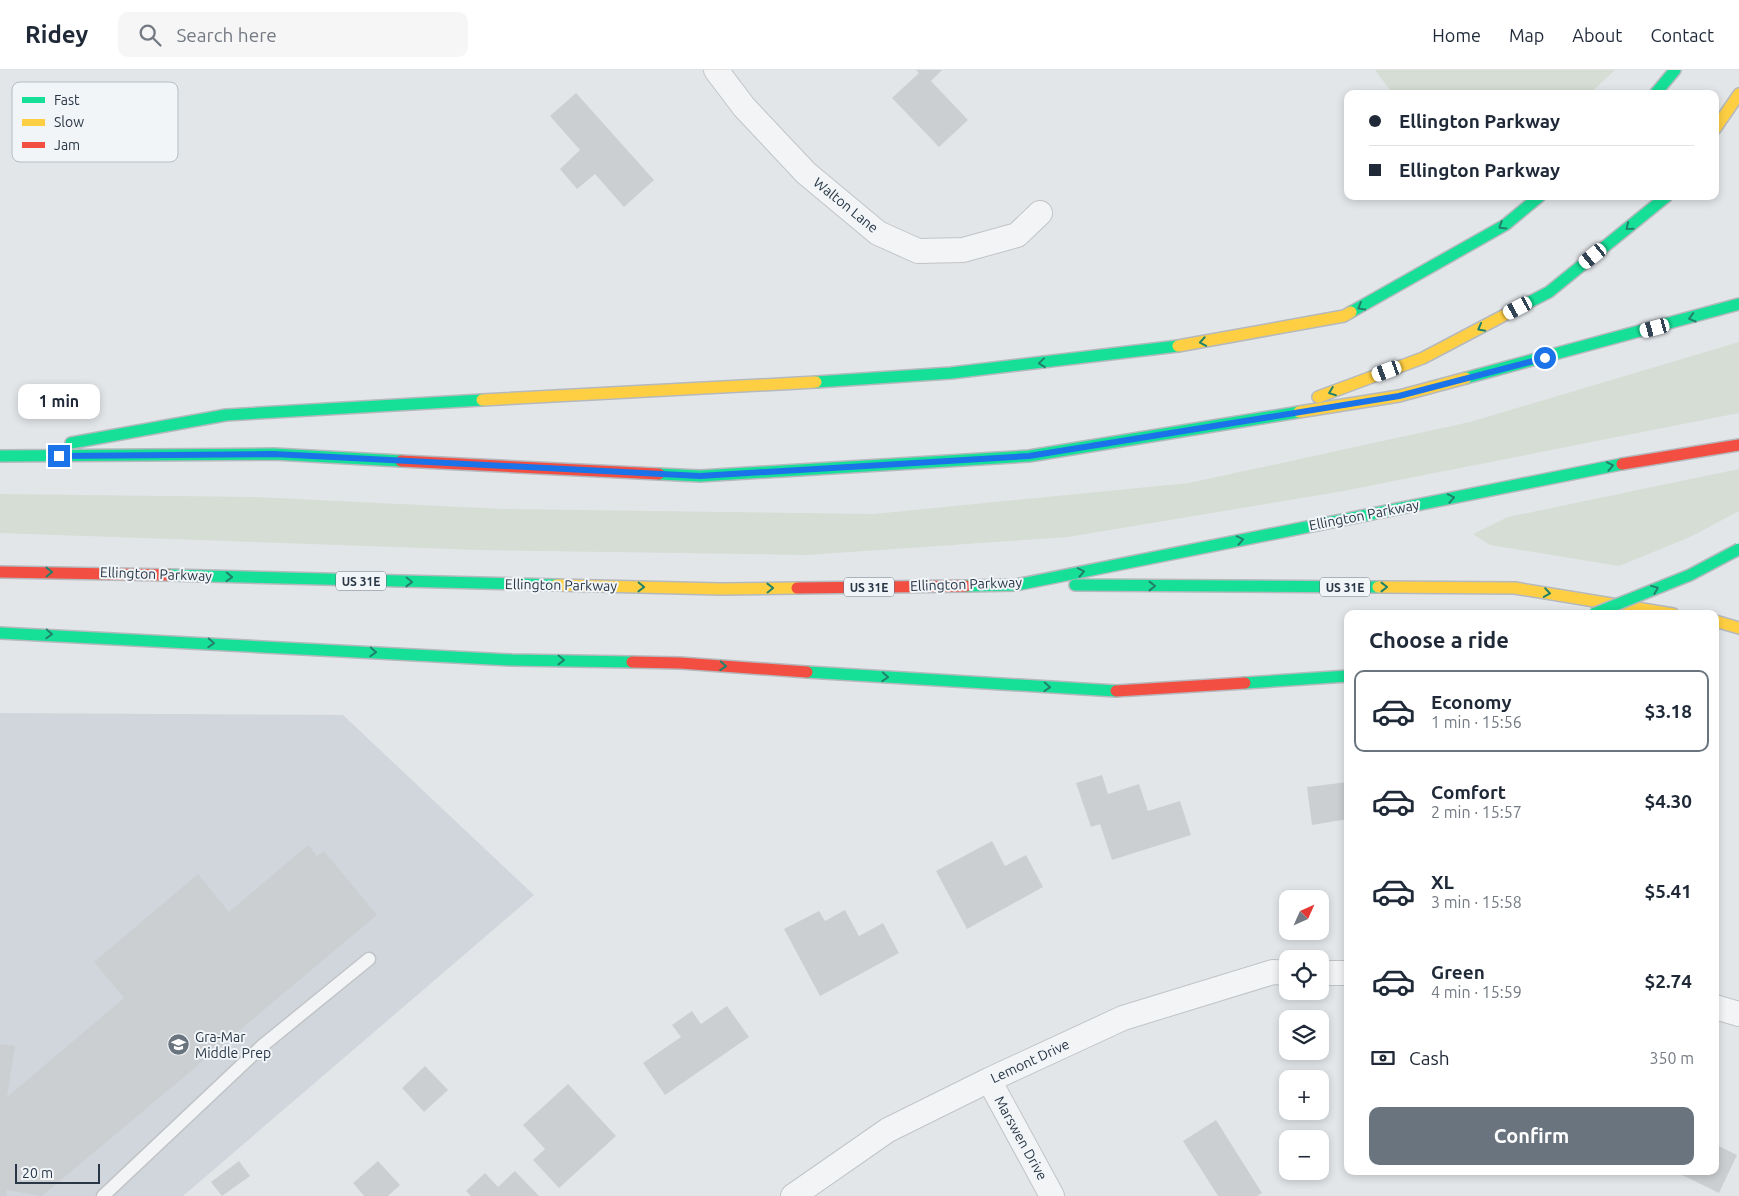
<!DOCTYPE html>
<meta charset="utf-8">
<style>
body{margin:0;font-family:Ubuntu,sans-serif;background:#f6f6f7;color:#1f2937;height:100vh;display:flex;flex-direction:column;font-size:19px;white-space:nowrap}
*{box-sizing:border-box;margin:0}
p{font-size:16px;color:#747a83}
.icon{flex:none;width:28px;height:28px;fill:none;stroke:currentColor;stroke-width:2;stroke-linecap:round;stroke-linejoin:round}
.map{position:relative;flex:1;overflow:hidden}
.drawer{position:absolute;left:1344px;top:540px;width:375px;height:565px;display:flex;flex-direction:column;background:#fff;border-radius:10px;box-shadow:0 2px 8px #0003}
.drawer>*{flex:none}
.banner{position:absolute;left:1344px;top:20px;width:375px;height:110px;border-radius:10px;box-shadow:0 2px 8px #0003;display:grid;align-content:center;height:110px;padding:0 25px;background:#fff}
.needle{width:32px;rotate:45deg}
.buttons{position:absolute;left:1279px;top:820px;display:grid;gap:10px}
.buttons a{display:grid;place-items:center;width:50px;height:50px;border-radius:10px;background:#fff;box-shadow:0 2px 8px #0003;font-size:25px}
.scale{position:absolute;left:15px;bottom:12px;width:85px;box-sizing:border-box;padding-left:5px;border:2px solid #283645;border-top:0;font-size:14px;line-height:18px;white-space:nowrap;color:#283645;-webkit-text-stroke:4px #f1f5f8;paint-order:stroke}
.end{position:absolute;width:22px;height:22px;margin:-11px;border:6px solid #1a73e8;background:#fff;box-shadow:0 0 0 2px #fff}
.from{border-radius:50%}
.bubble{position:absolute;height:35px;border-radius:10px;background:#fff;box-shadow:0 2px 8px #0003;font-size:16px;font-weight:700;line-height:35px;text-align:center}
.car{position:absolute;width:15px;height:30px;margin:-15px -8px;border-radius:6px;box-shadow:0 0 4px 1px #0007;background:linear-gradient(#fff 24%,#345 0 40%,#fff 0 76%,#345 0 86%,#fff 0)}
.banner b{display:flex;align-items:center;gap:18px;height:48px;font-size:19px}
.banner b+b{border-top:1px solid #e0e1e3}
.banner i{width:12px;height:12px;background:#1f2937}
ul{padding:0;list-style:none}
li{display:flex;align-items:center;gap:15px;height:82px;margin:0 10px 8px;padding:0 15px;border:2px solid transparent;border-radius:10px}
li div{flex:1}
li b{display:block;font-size:19px}
li em{font-style:normal;font-weight:700}
li.selected{border-color:#69747e}
li>.icon{width:45px;height:45px;stroke-width:1.5}
h2{padding:0 25px;font-size:22px;line-height:60px}
.pay{display:flex;align-items:center;gap:12px;height:55px;padding:0 25px;font-size:19px}
.pay p{margin-inline-start:auto}
.button{display:flex;gap:10px;margin-top:auto;padding:10px 25px}
.button a{flex:1;height:58px;border-radius:10px;background:#69747e;color:#fff;font-size:20px;font-weight:700;line-height:58px;text-align:center}
header{display:flex;align-items:center;gap:30px;box-sizing:border-box;height:70px;padding:0 25px;background:#fff;border-bottom:1px solid #e0e1e3}
header strong{font-size:24px}
nav{display:flex;gap:28px;margin-inline-start:auto;font-size:18px}
.search{width:350px;height:45px;background:#f6f6f7;display:flex;align-items:center;gap:12px;box-sizing:border-box;padding:0 18px;border-radius:10px;color:#747a83;font-size:19px}
.map>svg:first-child{display:block}
.built{fill:#d1d6dc}
.green{fill:#d5ddd4}
.building{fill:#cccfd2}
.lines{fill:none;stroke-linecap:round;stroke-linejoin:round}
.lane-casing{stroke:#c1c4c7;stroke-width:15}
.street-casing{stroke:#c1c4c7;stroke-width:26}
.fast-casing{stroke:#b5b9be;stroke-width:14}
.slow-casing{stroke:#b5b9be;stroke-width:14}
.jam-casing{stroke:#b5b9be;stroke-width:14}
.lane{stroke:#f3f4f6;stroke-width:12}
.street{stroke:#f3f4f6;stroke-width:24}
.fast{stroke:#16e098;stroke-width:11}
.slow{stroke:#ffcf43;stroke-width:11}
.jam{stroke:#f24e42;stroke-width:11}
.fast-bridge-casing{stroke:#b5b9be;stroke-width:14;stroke-linecap:butt}
.fast-bridge{stroke:#16e098;stroke-width:11}
.oneway{stroke:#20826a}
.route{stroke:#1a73e8;stroke-width:6}
.labels{text-anchor:middle;dominant-baseline:central;stroke-width:4;stroke-linejoin:round;paint-order:stroke}
.shield{fill:#f1f5f8;stroke:#646f7b;stroke-width:1}
.shield-label{font-size:12px;font-weight:bold;fill:#283645}
.street-label{font-size:14px;fill:#283645;stroke:#f1f5f8}
.poi-label{font-size:14px;fill:#283645;stroke:#f1f5f8;text-anchor:start}
.key{fill:#f1f5f8;stroke:#b5bcc2;stroke-width:1}
.key-label{font-size:14px;fill:#283645}
</style>
<header>
<strong>Ridey</strong>
<div class="search"><svg class="icon" aria-label="search" viewBox="0 0 24 24"><circle cx="10" cy="10" r="6"/><path d="M15 15l6 6"/></svg>Search here</div>
<nav><a>Home</a><a>Map</a><a>About</a><a>Contact</a></nav>
</header>
<div class="map">
<svg width="1739" height="1126" viewBox="0 0 1739 1126">
<rect width="100%" height="100%" fill="#e3e6e9"/>
<path class="built" d="M0 643 343 645 534 825 183 1126H0Z"/>
<path class="green" d="M1375 0H1615L1589 24H1393Z
M1739 272V343L1338 422 1068 467 806 485 479 480 0 463V424L255 427 503 439 874 444 1189 413 1470 352Z
M1739 399V441L1690 467 1619 496 1490 475 1473 464 1508 447Z"/>
<path class="building" d="M916 0H942L931 11 968 50 939 77 892 28 919 3Z
M576 23 654 110 624 137 595 104 577 119 560 99 580 80 550 46Z
M1102 705 1108 724 1139 714 1148 741 1180 731 1191 765 1112 790 1100 754 1091 757 1076 713Z
M1348 712V749L1312 755 1307 717Z
M992 771 1005 796 1026 785 1043 817 967 859 936 801Z
M308 775 317 786 324 781 377 845 42 1126 7 1120 6 1126H0V974L15 976 7 1027 124 928 94 892 198 804 229 842Z
M845 840 859 866 883 853 899 883 820 926 784 859 819 841 825 851Z
M727 936 749 967 665 1025 643 993 681 967 672 955 692 941 701 954Z
M425 996 448 1020 424 1042 402 1018Z
M568 1014 616 1066 559 1118 533 1090 545 1079 523 1055Z
M1216 1050 1262 1123 1257 1126H1218L1183 1071Z
M1715 1074 1737 1085 1719 1123 1674 1101H1715Z
M239 1091 250 1106 222 1126 211 1112Z
M378 1091 400 1115 388 1126H364L353 1113Z
M515 1101 539 1126H471L466 1121 485 1103 498 1117Z"/>
<g class="lines">
<defs>
<path id="lane" d="M103 1126 262 976 369 889"/>
<path id="street" d="M716 0 744 37 806 103 878 163 918 181 963 180 1017 165 1040 143
M1320 903H1348
M1715 937 1739 944
M989 1010 1052 1126
M793 1126 888 1060 989 1010 1123 948 1273 902 1288 903"/>
<path id="fast" d="M1655 24 1675 0
M1518 238 1549 222 1667 126
M1351 242 1505 155 1540 126
M1466 308 1739 234
M816 312 951 303 1178 276
M71 373 226 345 482 330
M0 386 274 384 401 391
M659 404 700 406 1029 386 1299 342
M169 505 556 515
M1075 515 1378 517
M966 516 1016 515 1622 394
M0 563 512 590 632 592
M807 602 1116 621
M1245 613 1348 606"/>
<path id="slow" d="M1715 59 1739 24
M1178 276 1344 246 1351 242
M1318 327 1423 288 1518 238
M482 330 816 312
M1299 342 1399 326 1466 308
M556 515 721 519 797 518
M1378 517 1515 518 1673 544
M1715 551 1739 558"/>
<path id="jam" d="M401 391 659 404
M1622 394 1739 375
M0 502 169 505
M797 518 966 516
M632 592 680 593 807 602
M1116 621 1245 613"/>
</defs>
<use href="#lane" class="lane-casing"/>
<use href="#street" class="street-casing"/>
<use href="#fast" class="fast-casing"/>
<use href="#slow" class="slow-casing"/>
<use href="#jam" class="jam-casing"/>
<use href="#lane" class="lane"/>
<use href="#street" class="street"/>
<use href="#fast" class="fast"/>
<use href="#slow" class="slow"/>
<use href="#jam" class="jam"/>
<defs>
<path id="fast-bridge" d="M1593 544 1690 505 1739 479"/>
</defs>
<use href="#fast-bridge" class="fast-bridge-casing"/>
<use href="#fast-bridge" class="fast-bridge"/>
</g>
<defs><path id="oneway-chevron" d="M-2-3.5L2.5 0L-2 3.5" fill="none" stroke-width="1.6" stroke-linecap="round" stroke-linejoin="round" transform="scale(1.25)"/></defs>
<g class="oneway">
<use href="#oneway-chevron" transform="translate(1502 156) rotate(148)"/>
<use href="#oneway-chevron" transform="translate(1629 157) rotate(141)"/>
<use href="#oneway-chevron" transform="translate(1361 237) rotate(150)"/>
<use href="#oneway-chevron" transform="translate(1692 248) rotate(164)"/>
<use href="#oneway-chevron" transform="translate(1481 258) rotate(152)"/>
<use href="#oneway-chevron" transform="translate(1203 272) rotate(170)"/>
<use href="#oneway-chevron" transform="translate(1042 293) rotate(174)"/>
<use href="#oneway-chevron" transform="translate(1332 322) rotate(159)"/>
<use href="#oneway-chevron" transform="translate(1610 396) rotate(-11)"/>
<use href="#oneway-chevron" transform="translate(1451 428) rotate(-11)"/>
<use href="#oneway-chevron" transform="translate(1240 470) rotate(-11)"/>
<use href="#oneway-chevron" transform="translate(49 502) rotate(-1)"/>
<use href="#oneway-chevron" transform="translate(1081 502) rotate(-11)"/>
<use href="#oneway-chevron" transform="translate(229 507) rotate(2)"/>
<use href="#oneway-chevron" transform="translate(409 512) rotate(1)"/>
<use href="#oneway-chevron" transform="translate(1152 516)"/>
<use href="#oneway-chevron" transform="translate(641 517) rotate(1)"/>
<use href="#oneway-chevron" transform="translate(1384 517)"/>
<use href="#oneway-chevron" transform="translate(770 518) rotate(-1)"/>
<use href="#oneway-chevron" transform="translate(1655 519) rotate(-22)"/>
<use href="#oneway-chevron" transform="translate(1547 523) rotate(9)"/>
<use href="#oneway-chevron" transform="translate(49 564) rotate(3)"/>
<use href="#oneway-chevron" transform="translate(211 573) rotate(3)"/>
<use href="#oneway-chevron" transform="translate(373 582) rotate(3)"/>
<use href="#oneway-chevron" transform="translate(561 590) rotate(1)"/>
<use href="#oneway-chevron" transform="translate(723 596) rotate(4)"/>
<use href="#oneway-chevron" transform="translate(885 607) rotate(4)"/>
<use href="#oneway-chevron" transform="translate(1047 617) rotate(3)"/>
</g>
<g class="lines">
<path class="route" d="M59 386 274 384 700 406 1029 386 1399 326 1545 288"/>
</g>
<defs>
<symbol id="school-disc" viewBox="-11 -11 22 22"><circle r="9.5" fill="#69747e" stroke="#f1f5f8"/><path d="M0-5L7-2L0 1L-7-2ZM-4 1L0 2.5L4 1V4Q0 6-4 4Z" fill="#fff"/></symbol>
</defs>
<g fill-rule="evenodd">
<use href="#school-disc" x="166" y="962" width="25" height="25"/>
</g>
<g class="labels">
<g class="shield">
<rect x="336" y="501.5" width="50" height="19" rx="4"/>
<rect x="844" y="507.5" width="50" height="19" rx="4"/>
<rect x="1320" y="507.5" width="50" height="19" rx="4"/>
</g>
<g class="shield-label">
<text x="361" y="511">US 31E</text>
<text x="869" y="517">US 31E</text>
<text x="1345" y="517">US 31E</text>
</g>
<g class="street-label">
<text transform="translate(846 135) rotate(39)">Walton Lane</text>
<text transform="translate(1364 445) rotate(-11)">Ellington Parkway</text>
<text transform="translate(156 504) rotate(2)">Ellington Parkway</text>
<text transform="translate(966 514) rotate(-2)">Ellington Parkway</text>
<text transform="translate(561 515) rotate(1)">Ellington Parkway</text>
<text transform="translate(1030 991) rotate(-25)">Lemont Drive</text>
<text transform="translate(1021 1068) rotate(61)">Marswen Drive</text>
</g>
<g class="poi-label">
<text x="195" y="967">Gra-Mar<tspan x="195" dy="16">Middle Prep</tspan></text>
</g>
</g>
<rect x="12" y="12" width="166" height="80" rx="8" class="key"/>
<rect x="22" y="27" width="23" height="6" fill="#16e098"/>
<rect x="22" y="49" width="23" height="7" fill="#ffcf43"/>
<rect x="22" y="72" width="23" height="6" fill="#f24e42"/>
<g class="key-label">
<text x="54" y="35">Fast</text>
<text x="54" y="57">Slow</text>
<text x="54" y="80">Jam</text>
</g>
</svg>
<div class="buttons">
<a><svg class="needle" viewBox="-14 -14 28 28"><path d="M0-13l5 13h-10z" fill="#e53935"/><path d="M0 13l5-13h-10z" fill="#747a83"/></svg></a>
<a><svg class="icon" aria-label="locate" viewBox="0 0 24 24"><circle cx="12" cy="12" r="6"/><path d="M12 2v4M12 18v4M2 12h4M18 12h4"/></svg></a>
<a><svg class="icon" aria-label="layers" viewBox="0 0 24 24"><path d="M12 4l9 5-9 5-9-5zM3 14l9 5 9-5"/></svg></a>
<a>+</a>
<a>−</a>
</div>
<div class="scale">20 m</div>
<i class="end from" style="left:1545px;top:288px"></i>
<i class="end" style="left:59px;top:386px"></i>
<div class="bubble" style="left:18px;top:314px;width:82px">1 min</div>
<i class="car" style="left:1593px;top:186px;rotate:231deg"></i>
<i class="car" style="left:1518px;top:238px;rotate:242deg"></i>
<i class="car" style="left:1655px;top:258px;rotate:255deg"></i>
<i class="car" style="left:1387px;top:301px;rotate:250deg"></i>
<div class="banner">
<b><i class="from"></i>Ellington Parkway</b>
<b><i></i>Ellington Parkway</b>
</div>
<section class="drawer">
<h2>Choose a ride</h2>
<ul>
<li class="selected"><svg class="icon" aria-label="car" viewBox="0 0 24 24"><path d="M5 17H2v-5l4-1 3-4h7l3 4 3 1v5h-3M9 17h6M6 11h13"/><circle cx="7" cy="17" r="2"/><circle cx="17" cy="17" r="2"/></svg><div><b>Economy</b><p>1 min · 15:56</p></div><em>$3.18</em></li>
<li><svg class="icon" aria-label="car" viewBox="0 0 24 24"><path d="M5 17H2v-5l4-1 3-4h7l3 4 3 1v5h-3M9 17h6M6 11h13"/><circle cx="7" cy="17" r="2"/><circle cx="17" cy="17" r="2"/></svg><div><b>Comfort</b><p>2 min · 15:57</p></div><em>$4.30</em></li>
<li><svg class="icon" aria-label="car" viewBox="0 0 24 24"><path d="M5 17H2v-5l4-1 3-4h7l3 4 3 1v5h-3M9 17h6M6 11h13"/><circle cx="7" cy="17" r="2"/><circle cx="17" cy="17" r="2"/></svg><div><b>XL</b><p>3 min · 15:58</p></div><em>$5.41</em></li>
<li><svg class="icon" aria-label="car" viewBox="0 0 24 24"><path d="M5 17H2v-5l4-1 3-4h7l3 4 3 1v5h-3M9 17h6M6 11h13"/><circle cx="7" cy="17" r="2"/><circle cx="17" cy="17" r="2"/></svg><div><b>Green</b><p>4 min · 15:59</p></div><em>$2.74</em></li>
</ul>
<div class="pay"><svg class="icon" aria-label="cash" viewBox="0 0 24 24"><path d="M3 7h18v10H3z"/><circle cx="12" cy="12" r="2"/></svg>Cash<p>350 m</p></div>
<div class="button"><a>Confirm</a></div>
</section>
</div>
